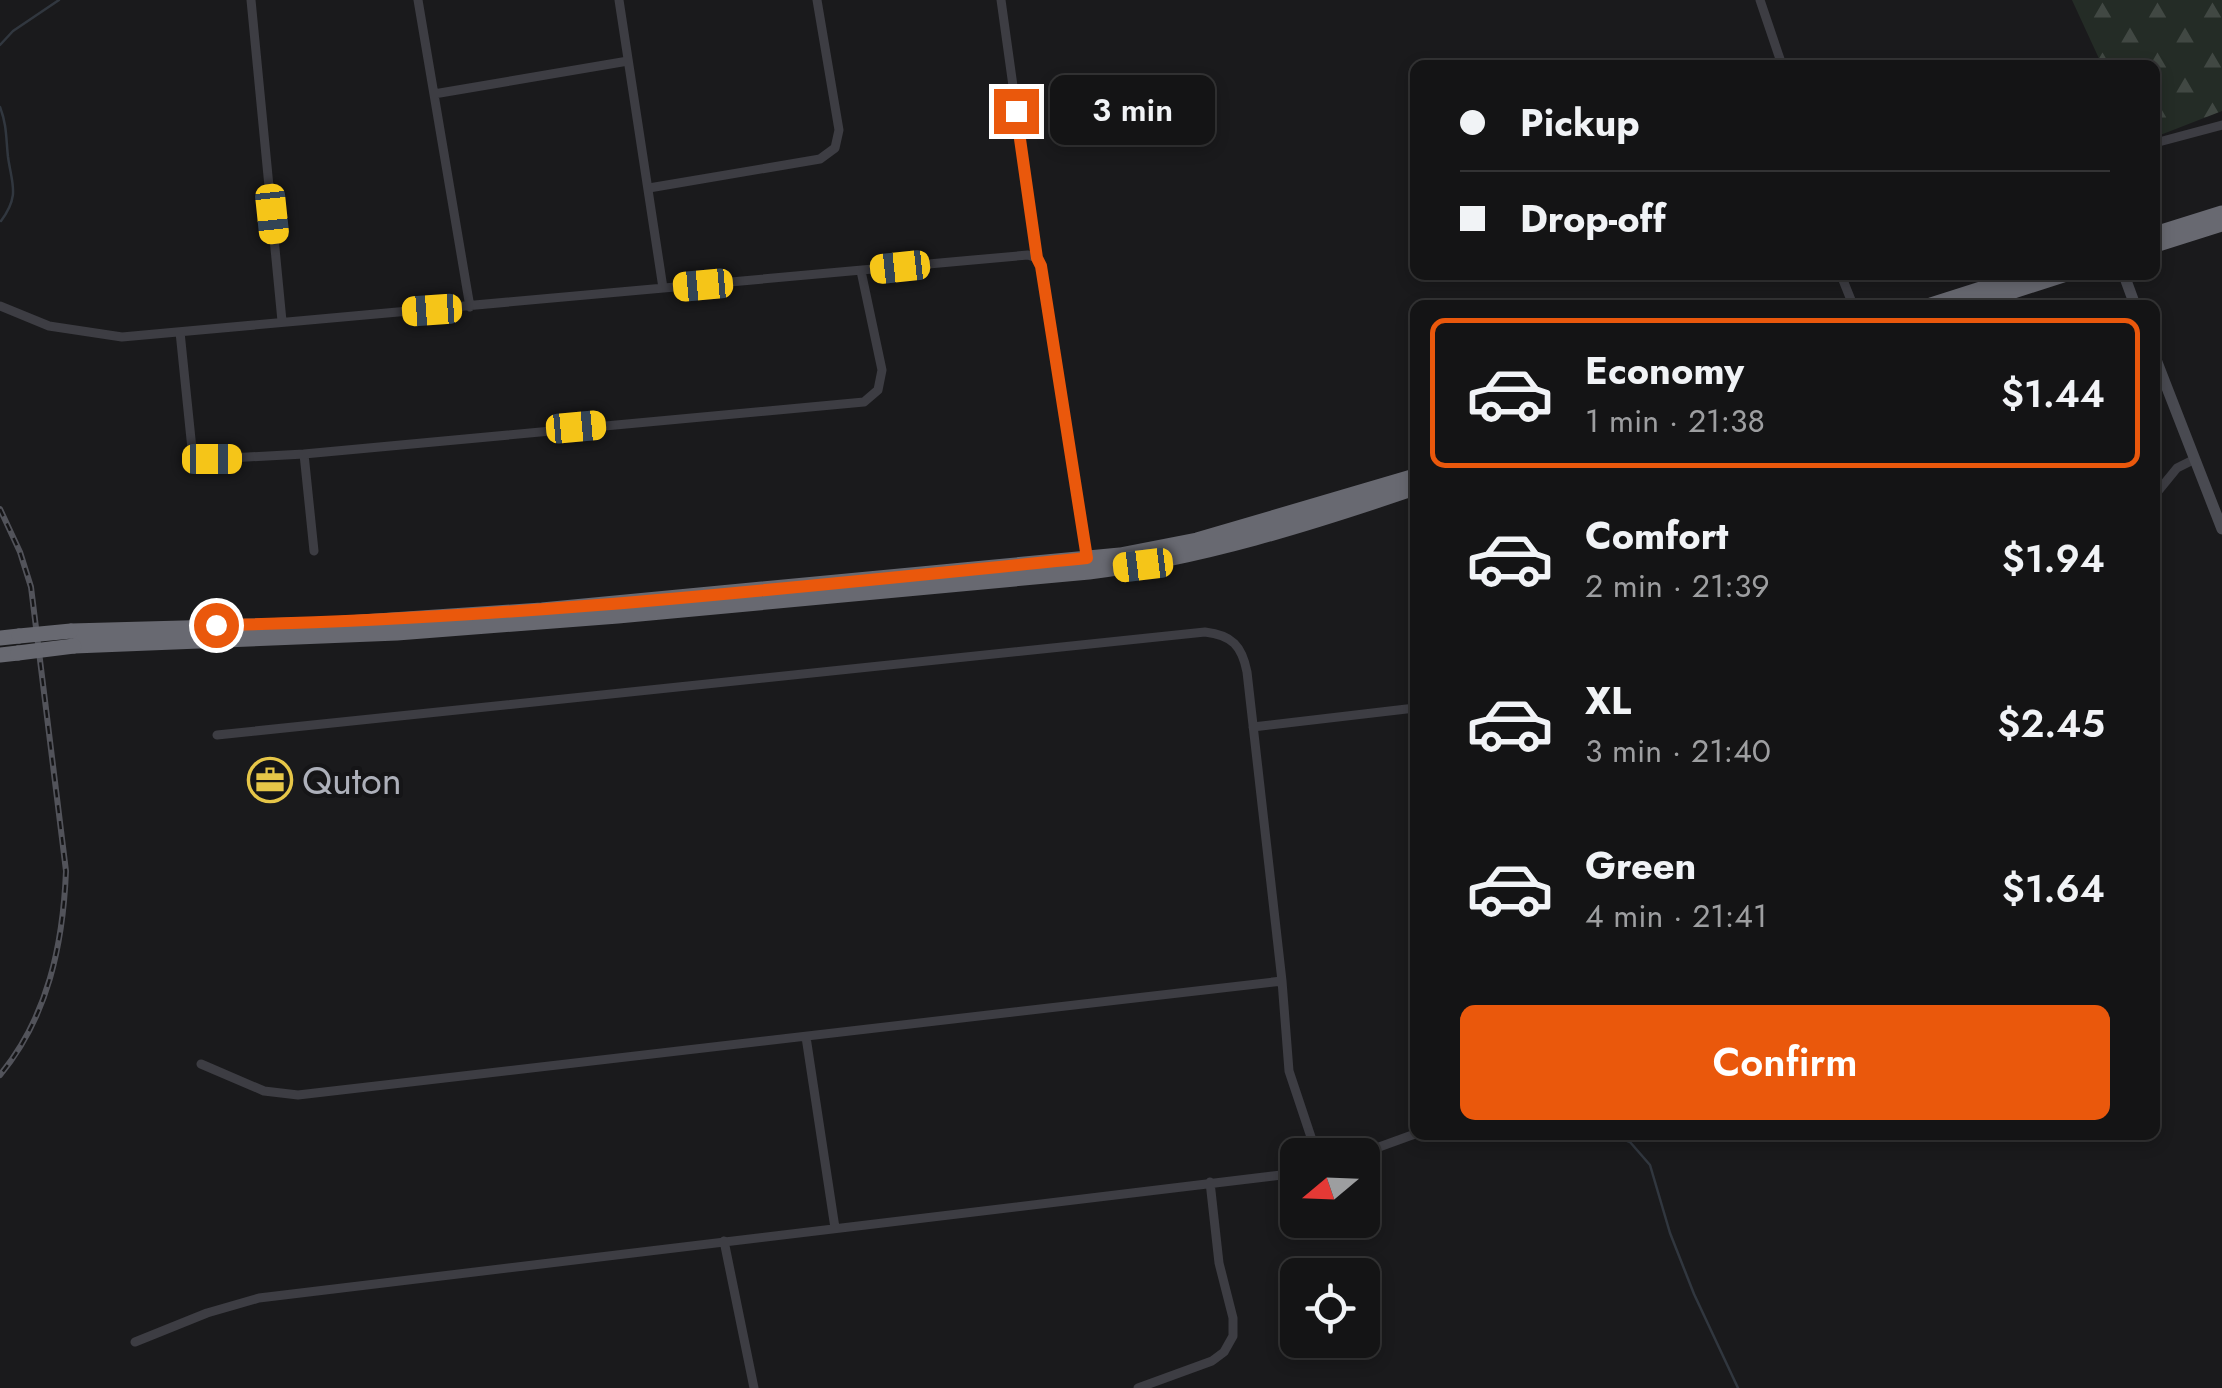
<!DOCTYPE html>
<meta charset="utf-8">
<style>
body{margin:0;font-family:Jost,sans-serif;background:#212122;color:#f1f3f6;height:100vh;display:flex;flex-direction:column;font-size:38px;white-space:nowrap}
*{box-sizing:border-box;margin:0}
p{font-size:32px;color:#9d9ea0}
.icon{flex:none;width:55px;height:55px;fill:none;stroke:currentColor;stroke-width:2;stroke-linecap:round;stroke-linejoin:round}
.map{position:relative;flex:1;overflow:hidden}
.side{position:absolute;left:1410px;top:300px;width:750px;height:840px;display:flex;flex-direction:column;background:#141415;border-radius:15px;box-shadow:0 5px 15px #0003,0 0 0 2px #333334}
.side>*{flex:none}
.top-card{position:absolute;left:1410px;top:60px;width:750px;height:220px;border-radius:15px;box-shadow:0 5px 15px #0003,0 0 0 2px #333334;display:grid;align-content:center;height:220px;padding:0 50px;background:#141415}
.needle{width:65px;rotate:251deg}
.buttons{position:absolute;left:1280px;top:1138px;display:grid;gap:20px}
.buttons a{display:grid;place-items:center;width:100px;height:100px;border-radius:15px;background:#141415;box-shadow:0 5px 15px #0003,0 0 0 2px #333334;font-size:50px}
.end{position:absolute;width:45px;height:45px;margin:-22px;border:12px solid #ea580c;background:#fff;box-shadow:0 0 0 5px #fff}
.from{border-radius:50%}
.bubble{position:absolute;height:70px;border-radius:15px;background:#141415;box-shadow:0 5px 15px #0003,0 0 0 2px #333334;font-size:32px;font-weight:600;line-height:70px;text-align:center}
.car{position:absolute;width:30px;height:60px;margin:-30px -15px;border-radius:12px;box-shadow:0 0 8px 2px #0007;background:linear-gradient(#f5c518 24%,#345 0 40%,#f5c518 0 76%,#345 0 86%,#f5c518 0)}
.top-card b{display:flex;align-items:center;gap:35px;height:95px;font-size:38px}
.top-card b+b{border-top:2px solid #333334}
.top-card i{width:25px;height:25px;background:#f1f3f6}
ul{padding:18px 0 0;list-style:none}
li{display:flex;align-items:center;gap:30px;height:150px;margin:0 20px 15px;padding:0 30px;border:5px solid transparent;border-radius:15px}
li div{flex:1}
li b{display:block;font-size:38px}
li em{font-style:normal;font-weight:600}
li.selected{border-color:#ea580c}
li>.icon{width:90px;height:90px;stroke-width:1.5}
.button{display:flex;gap:20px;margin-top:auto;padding:20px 50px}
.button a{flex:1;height:115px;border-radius:15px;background:#ea580c;color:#fff;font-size:40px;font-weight:600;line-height:115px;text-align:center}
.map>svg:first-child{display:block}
.forest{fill:url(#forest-firs)}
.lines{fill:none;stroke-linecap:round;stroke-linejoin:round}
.stream{stroke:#31373f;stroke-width:2.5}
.street{stroke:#3d3d43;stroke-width:9}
.secondary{stroke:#494a51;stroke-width:11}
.highway{stroke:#686971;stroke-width:15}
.rail-casing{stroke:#52535a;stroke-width:6}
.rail{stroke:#151517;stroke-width:2.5;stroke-dasharray:8;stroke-linecap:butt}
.highway-bridge{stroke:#686971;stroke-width:15}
.route{stroke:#ea580c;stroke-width:12}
.labels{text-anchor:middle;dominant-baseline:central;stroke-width:8;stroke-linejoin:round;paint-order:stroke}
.poi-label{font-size:38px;fill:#adb0ba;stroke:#151517;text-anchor:start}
</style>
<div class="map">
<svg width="2222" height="1388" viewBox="0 0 2222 1388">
<defs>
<pattern id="forest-firs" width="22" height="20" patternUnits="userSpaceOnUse" patternTransform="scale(2.5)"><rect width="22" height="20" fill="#242c26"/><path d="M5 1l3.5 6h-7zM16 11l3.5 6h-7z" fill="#414843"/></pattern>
</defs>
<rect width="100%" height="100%" fill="#1a1a1c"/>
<path class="forest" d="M2072 0H2222V111L2155 137V65H2102Z"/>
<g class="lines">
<path class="stream" d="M0 45 13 31 59 0
M0 107C7 125 6 139 8 157 12 185 20 195 1 221
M1612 1135 1630 1142 1650 1165 1670 1233 1694 1294 1738 1388"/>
<path class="street" d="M251 0 282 321
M418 0 470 307
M619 0 663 288
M1001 0 1037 258
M1760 0 1782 65
M434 94 628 61
M2155 143 2222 125
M649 188 820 159 835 148 839 130 817 0
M1841 275 1853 305
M0 306 49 326 122 337 1028 255 1037 258 1041 267 1087 559
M180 332 192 449 202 458 212 459 304 454 864 402 878 390 882 370 861 271
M304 454 314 551
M2155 495 2177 468 2193 460
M1253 727 1415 708
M217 735 1205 632C1232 635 1242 646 1247 672L1282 981 1289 1071 1317 1155
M806 1037 835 1228
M201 1064 264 1091 298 1095 1282 981
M1357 1155 1415 1134
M724 1241 754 1388
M135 1342 207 1313 259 1298 1298 1173
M1138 1388 1212 1361 1224 1352 1233 1336V1318L1219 1263 1210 1182"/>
<path class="secondary" d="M2124 275 2135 305
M2155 357 2222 529"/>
<path class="highway" d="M2155 234 2222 213
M2155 245 2222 224
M1931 305 2025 275
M1970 305 2063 275
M71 631 332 624 542 610 1120 555 1197 540 1415 476
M0 638 19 636
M74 646 397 633 618 616 1089 572C1201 558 1309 524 1415 488
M0 655 18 653"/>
<defs>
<path id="rail" d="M0 509 20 552 31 587 66 871C63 944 48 1017 0 1075"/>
</defs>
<use href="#rail" class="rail-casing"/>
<use href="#rail" class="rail"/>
<path class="highway-bridge" d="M19 636 71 631
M18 653 74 646"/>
</g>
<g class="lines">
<path class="route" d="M216 625C507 620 797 587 1087 558L1041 266 1037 258 1016 111"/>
</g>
<defs>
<symbol id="office-ring" viewBox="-11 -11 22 22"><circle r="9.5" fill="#151517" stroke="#e6c648" stroke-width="1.5"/><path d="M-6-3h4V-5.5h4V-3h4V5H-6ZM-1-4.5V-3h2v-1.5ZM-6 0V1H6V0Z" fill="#e6c648"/></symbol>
</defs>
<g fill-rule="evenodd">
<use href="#office-ring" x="245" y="755" width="50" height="50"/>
</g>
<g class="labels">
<g class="poi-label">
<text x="302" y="780">Quton</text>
</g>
</g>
</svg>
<div class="buttons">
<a><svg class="needle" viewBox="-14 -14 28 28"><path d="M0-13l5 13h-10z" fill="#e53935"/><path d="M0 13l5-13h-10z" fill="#9d9ea0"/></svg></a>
<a><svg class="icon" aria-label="locate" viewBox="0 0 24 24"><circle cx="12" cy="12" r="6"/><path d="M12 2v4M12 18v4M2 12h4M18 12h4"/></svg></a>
</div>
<i class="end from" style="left:216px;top:625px"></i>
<i class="end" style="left:1016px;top:111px"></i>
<div class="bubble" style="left:1050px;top:75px;width:165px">3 min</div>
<i class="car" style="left:272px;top:214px;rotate:174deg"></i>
<i class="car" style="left:900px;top:267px;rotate:264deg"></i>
<i class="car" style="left:703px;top:285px;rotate:265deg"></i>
<i class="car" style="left:432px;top:310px;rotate:266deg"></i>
<i class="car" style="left:576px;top:427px;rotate:85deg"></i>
<i class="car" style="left:212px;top:459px;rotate:90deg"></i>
<i class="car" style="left:1143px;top:565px;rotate:263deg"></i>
<div class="top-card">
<b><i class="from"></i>Pickup</b>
<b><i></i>Drop-off</b>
</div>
<section class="side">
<ul>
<li class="selected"><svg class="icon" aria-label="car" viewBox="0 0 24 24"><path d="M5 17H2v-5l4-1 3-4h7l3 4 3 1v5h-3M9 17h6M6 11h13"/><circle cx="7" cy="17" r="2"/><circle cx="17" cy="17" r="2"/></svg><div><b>Economy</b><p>1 min · 21:38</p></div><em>$1.44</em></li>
<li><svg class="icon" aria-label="car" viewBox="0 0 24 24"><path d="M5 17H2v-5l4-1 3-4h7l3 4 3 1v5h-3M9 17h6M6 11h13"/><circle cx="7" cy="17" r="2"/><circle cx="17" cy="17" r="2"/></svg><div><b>Comfort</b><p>2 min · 21:39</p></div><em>$1.94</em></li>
<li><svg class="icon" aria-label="car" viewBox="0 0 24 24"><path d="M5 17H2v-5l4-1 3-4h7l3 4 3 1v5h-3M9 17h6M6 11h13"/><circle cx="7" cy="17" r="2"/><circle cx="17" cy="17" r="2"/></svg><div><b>XL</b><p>3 min · 21:40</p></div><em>$2.45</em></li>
<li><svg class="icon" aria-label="car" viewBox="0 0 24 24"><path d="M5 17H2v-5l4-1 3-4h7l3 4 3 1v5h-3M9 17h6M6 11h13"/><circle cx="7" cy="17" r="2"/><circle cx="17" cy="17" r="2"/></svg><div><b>Green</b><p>4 min · 21:41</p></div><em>$1.64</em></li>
</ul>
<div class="button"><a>Confirm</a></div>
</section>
</div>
